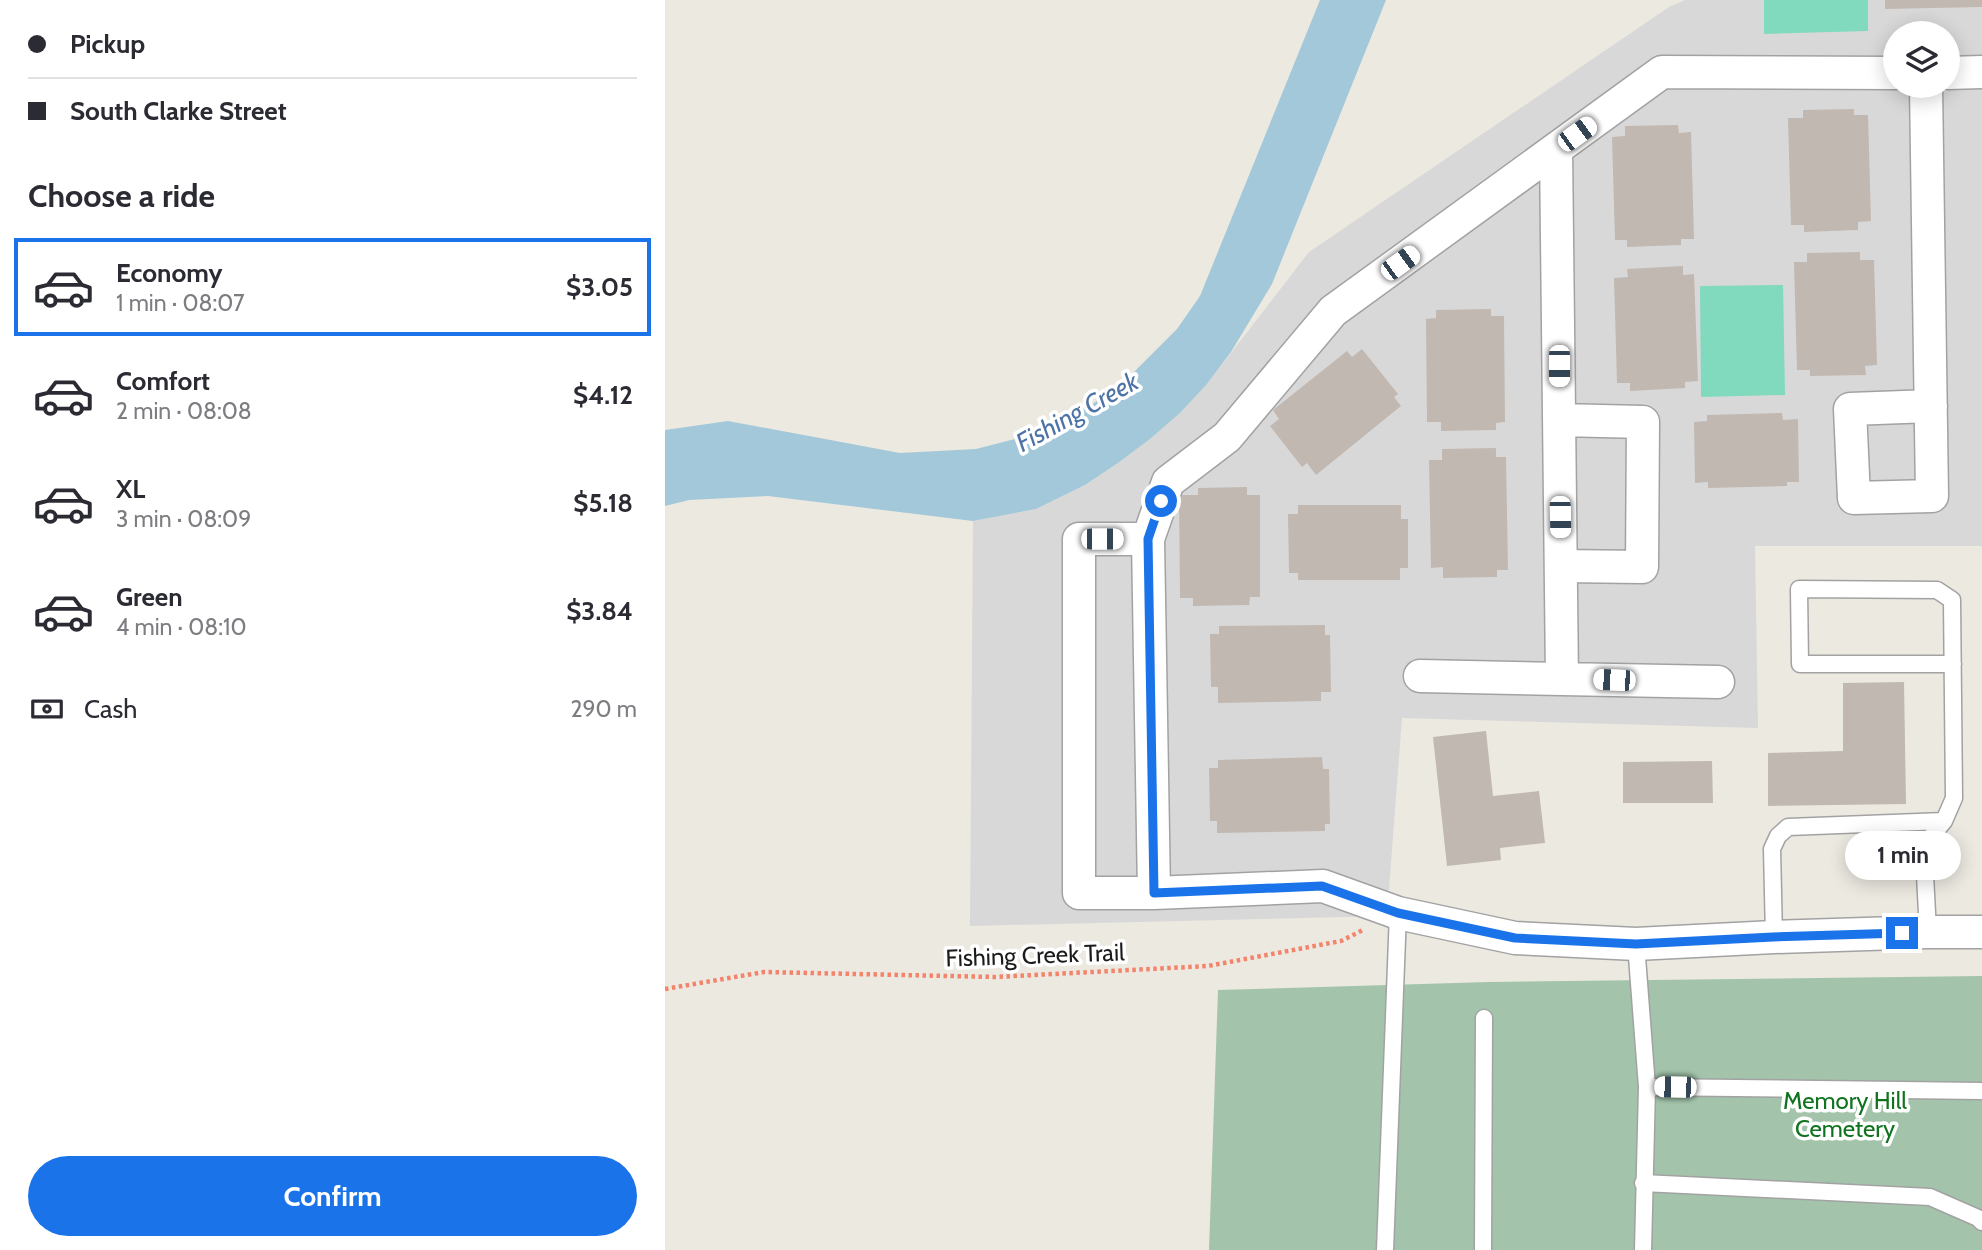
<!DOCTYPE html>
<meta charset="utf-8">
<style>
body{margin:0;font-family:Cabin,sans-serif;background:#f7f7f7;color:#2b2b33;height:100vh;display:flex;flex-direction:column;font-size:26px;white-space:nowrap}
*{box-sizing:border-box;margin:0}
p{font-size:23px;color:#7c7c81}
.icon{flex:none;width:38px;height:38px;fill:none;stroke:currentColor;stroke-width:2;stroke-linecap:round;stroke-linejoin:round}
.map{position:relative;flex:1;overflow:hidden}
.details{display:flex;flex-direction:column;background:#fff;width:665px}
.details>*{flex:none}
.guide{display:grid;align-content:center;height:154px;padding:0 28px;background:#fff}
.fabs{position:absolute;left:1218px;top:21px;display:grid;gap:14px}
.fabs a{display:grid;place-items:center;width:77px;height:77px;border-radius:50%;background:#fff;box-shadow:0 4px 18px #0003;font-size:35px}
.end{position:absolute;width:32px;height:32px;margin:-16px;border:9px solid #1a73e8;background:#fff;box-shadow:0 0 0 4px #fff}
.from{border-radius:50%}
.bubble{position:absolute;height:49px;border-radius:24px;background:#fff;box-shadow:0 4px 18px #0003;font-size:23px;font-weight:800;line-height:49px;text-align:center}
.car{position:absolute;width:21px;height:42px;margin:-21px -10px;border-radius:9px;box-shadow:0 0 5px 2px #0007;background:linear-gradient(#fff 24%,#345 0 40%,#fff 0 76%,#345 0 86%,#fff 0)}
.guide b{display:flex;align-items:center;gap:24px;height:66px;font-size:26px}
.guide b+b{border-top:2px solid #e1e1e2}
.guide i{width:18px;height:18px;background:#2b2b33}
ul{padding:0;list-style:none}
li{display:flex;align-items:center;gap:21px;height:98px;margin:0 14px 10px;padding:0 14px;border:4px solid transparent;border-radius:0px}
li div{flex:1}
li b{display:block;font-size:26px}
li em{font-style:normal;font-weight:800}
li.current{border-color:#1a73e8}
li>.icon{width:63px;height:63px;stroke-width:1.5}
h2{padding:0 28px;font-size:32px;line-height:84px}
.pay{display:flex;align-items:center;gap:18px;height:77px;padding:0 28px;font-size:26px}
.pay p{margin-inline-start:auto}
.action{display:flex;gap:14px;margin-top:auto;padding:14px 28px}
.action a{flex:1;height:80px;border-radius:42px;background:#1a73e8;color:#fff;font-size:28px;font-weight:800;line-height:80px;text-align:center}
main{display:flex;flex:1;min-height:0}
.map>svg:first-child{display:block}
.residential{fill:#d9d8d8;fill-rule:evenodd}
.cemetery{fill:#a3c4ab}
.pitch{fill:#81d9be}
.water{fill:#a3c8d9}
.building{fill:#c1b8b1}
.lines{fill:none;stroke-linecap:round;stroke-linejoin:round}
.lane-casing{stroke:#a2a2a2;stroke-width:19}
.street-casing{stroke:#a2a2a2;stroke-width:35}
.path{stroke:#f3836b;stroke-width:4.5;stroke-dasharray:3.5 3.5;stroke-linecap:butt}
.lane{stroke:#fff;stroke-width:16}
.street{stroke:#fff;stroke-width:32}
.route{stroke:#1a73e8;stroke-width:9}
.labels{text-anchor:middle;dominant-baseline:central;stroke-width:7;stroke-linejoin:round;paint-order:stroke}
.street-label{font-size:24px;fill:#1b1b1b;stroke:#fff}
.park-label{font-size:24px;fill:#10731f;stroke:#fff}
.water-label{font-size:26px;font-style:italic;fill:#4d73a6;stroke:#fff}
</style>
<main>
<section class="details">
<div class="guide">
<b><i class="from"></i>Pickup</b>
<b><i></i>South Clarke Street</b>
</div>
<h2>Choose a ride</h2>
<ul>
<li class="current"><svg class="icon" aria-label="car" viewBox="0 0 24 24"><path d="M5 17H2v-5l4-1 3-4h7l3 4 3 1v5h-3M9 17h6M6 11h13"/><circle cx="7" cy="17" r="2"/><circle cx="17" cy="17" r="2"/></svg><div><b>Economy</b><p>1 min · 08:07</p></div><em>$3.05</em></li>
<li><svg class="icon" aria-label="car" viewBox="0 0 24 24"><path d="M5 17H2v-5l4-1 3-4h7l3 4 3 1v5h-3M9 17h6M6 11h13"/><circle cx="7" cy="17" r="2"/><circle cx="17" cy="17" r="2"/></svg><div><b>Comfort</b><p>2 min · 08:08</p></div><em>$4.12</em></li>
<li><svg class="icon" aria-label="car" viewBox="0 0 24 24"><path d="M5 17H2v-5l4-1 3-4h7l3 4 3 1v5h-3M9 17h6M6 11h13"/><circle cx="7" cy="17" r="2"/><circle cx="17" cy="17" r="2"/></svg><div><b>XL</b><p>3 min · 08:09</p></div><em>$5.18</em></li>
<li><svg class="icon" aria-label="car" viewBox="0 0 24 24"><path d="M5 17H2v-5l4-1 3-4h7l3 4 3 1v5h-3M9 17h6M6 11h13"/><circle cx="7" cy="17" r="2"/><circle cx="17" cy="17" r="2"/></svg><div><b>Green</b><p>4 min · 08:10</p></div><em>$3.84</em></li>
</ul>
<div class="pay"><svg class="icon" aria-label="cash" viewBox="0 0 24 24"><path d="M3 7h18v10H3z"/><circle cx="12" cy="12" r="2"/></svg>Cash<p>290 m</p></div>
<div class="action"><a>Confirm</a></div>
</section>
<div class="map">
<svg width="1317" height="1250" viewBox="0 0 1317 1250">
<rect width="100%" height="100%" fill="#ece9e1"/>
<path class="residential" d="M1020 0H1317V546H1090L1093 728 737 718 722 916 305 926 308 521 371 509 420 485 453 463 485 439 515 413 542 384 644 252 1004 7ZM1230 33H1283V86H1230Z"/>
<path class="cemetery" d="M1317 976V1250H544L553 990 824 982Z"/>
<path class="pitch" d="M1099 0H1203V31L1099 34Z
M1118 285 1120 395 1036 397 1035 286Z"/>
<path class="water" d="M655 0H721L607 284 566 352 542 384 515 413 485 439 453 463 420 485 371 509 308 521 103 496 24 500 0 506V430L63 421 235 453 311 449 350 439 423 407 456 385 512 329 535 296Z"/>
<path class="building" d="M1220 0H1317V7L1220 9Z
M1189 109V115H1203L1206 221 1193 222V230L1139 232V225H1126L1123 118H1138V110Z
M1013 125 1014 133 1026 132 1029 239H1016V245L962 247V240H950L947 137 960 136V126Z
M1195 252V260H1209L1212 365 1200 366 1201 375 1145 376V370H1132L1129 262H1142V253Z
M1018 266V275L1029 274 1033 381 1020 382V388L965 391V383H952L949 278 963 277 962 269Z
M826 309V316H839L840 422 831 423V430L776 431V422H762L761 319 771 318V310Z
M697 349 733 394 729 397 736 406 651 475 642 463 637 467 605 426 614 419 608 410 682 351 687 357Z
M1117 413 1118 420 1133 419 1134 482H1122V486L1043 488V482L1030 483 1029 422 1042 421V415Z
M831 448V457H841L843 570H832V577L778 578V567L766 568 764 460H777V449Z
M582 487V495H595V597H585L584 605 528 606V598H515L514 495H533V488Z
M633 505H736V519H743V568H735V580H633V573H624L623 514H633Z
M660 625V635H665L666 692H656V701L553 703V687H546L545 634H554V626Z
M1239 682 1241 804 1103 806V753L1178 751V683Z
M821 731 828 796 874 791 880 843 835 848 836 860 782 866 768 737Z
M657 757 658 769H664L665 824H660V831L552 833V821H545L544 768H553V760Z
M1047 761 1048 803H958V762Z"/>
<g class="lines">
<defs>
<path id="lane" d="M1263 932 1259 856 1266 837 1279 821 1289 798 1287 600 1272 590 1134 589 1135 664H1288
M1109 937 1107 849 1113 836 1123 827 1279 821
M971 944 982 1087 978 1250
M982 1087 1317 1091
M978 1183 1265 1197 1313 1218 1317 1222
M720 1250 733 913
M818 1250 819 1018"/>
<path id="street" d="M1230 73 997 72 668 311 562 437 503 482 483 539 489 893 658 886 733 913 850 938 971 944 1109 937 1263 932H1317
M1283 73 1317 72
M1261 86 1267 496 1189 498 1185 409 1266 406
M891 149 897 679 1053 682
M894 420 978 422 977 567 896 566
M483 539H414V893H489
M755 676 897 679"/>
</defs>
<use href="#lane" class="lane-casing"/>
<use href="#street" class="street-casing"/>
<path class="path" d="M0 989 99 972 330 977 543 966 676 941 698 930"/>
<use href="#lane" class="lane"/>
<use href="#street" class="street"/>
</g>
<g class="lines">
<path class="route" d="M496 501 483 539 489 893 657 886 733 913 850 938 971 944 1108 937 1237 933"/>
</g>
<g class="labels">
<g class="street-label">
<text transform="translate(370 955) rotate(-2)">Fishing Creek Trail</text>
</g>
<g class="park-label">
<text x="1180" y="1100">Memory Hill<tspan x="1180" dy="28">Cemetery</tspan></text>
</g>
<g class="water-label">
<text transform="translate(412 412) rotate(-29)">Fishing Creek</text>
</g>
</g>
</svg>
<div class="fabs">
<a><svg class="icon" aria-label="layers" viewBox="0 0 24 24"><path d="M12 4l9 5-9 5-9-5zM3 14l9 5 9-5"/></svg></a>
</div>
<i class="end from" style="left:496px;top:501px"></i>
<i class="end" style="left:1237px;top:933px"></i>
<div class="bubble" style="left:1180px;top:831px;width:116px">1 min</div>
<i class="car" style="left:912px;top:134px;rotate:54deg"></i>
<i class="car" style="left:735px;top:263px;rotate:54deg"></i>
<i class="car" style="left:894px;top:366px;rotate:180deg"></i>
<i class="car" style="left:895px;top:517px;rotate:179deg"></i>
<i class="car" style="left:437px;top:539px;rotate:90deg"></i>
<i class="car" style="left:949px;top:680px;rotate:272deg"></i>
<i class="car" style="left:1010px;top:1087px;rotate:271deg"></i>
</div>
</main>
